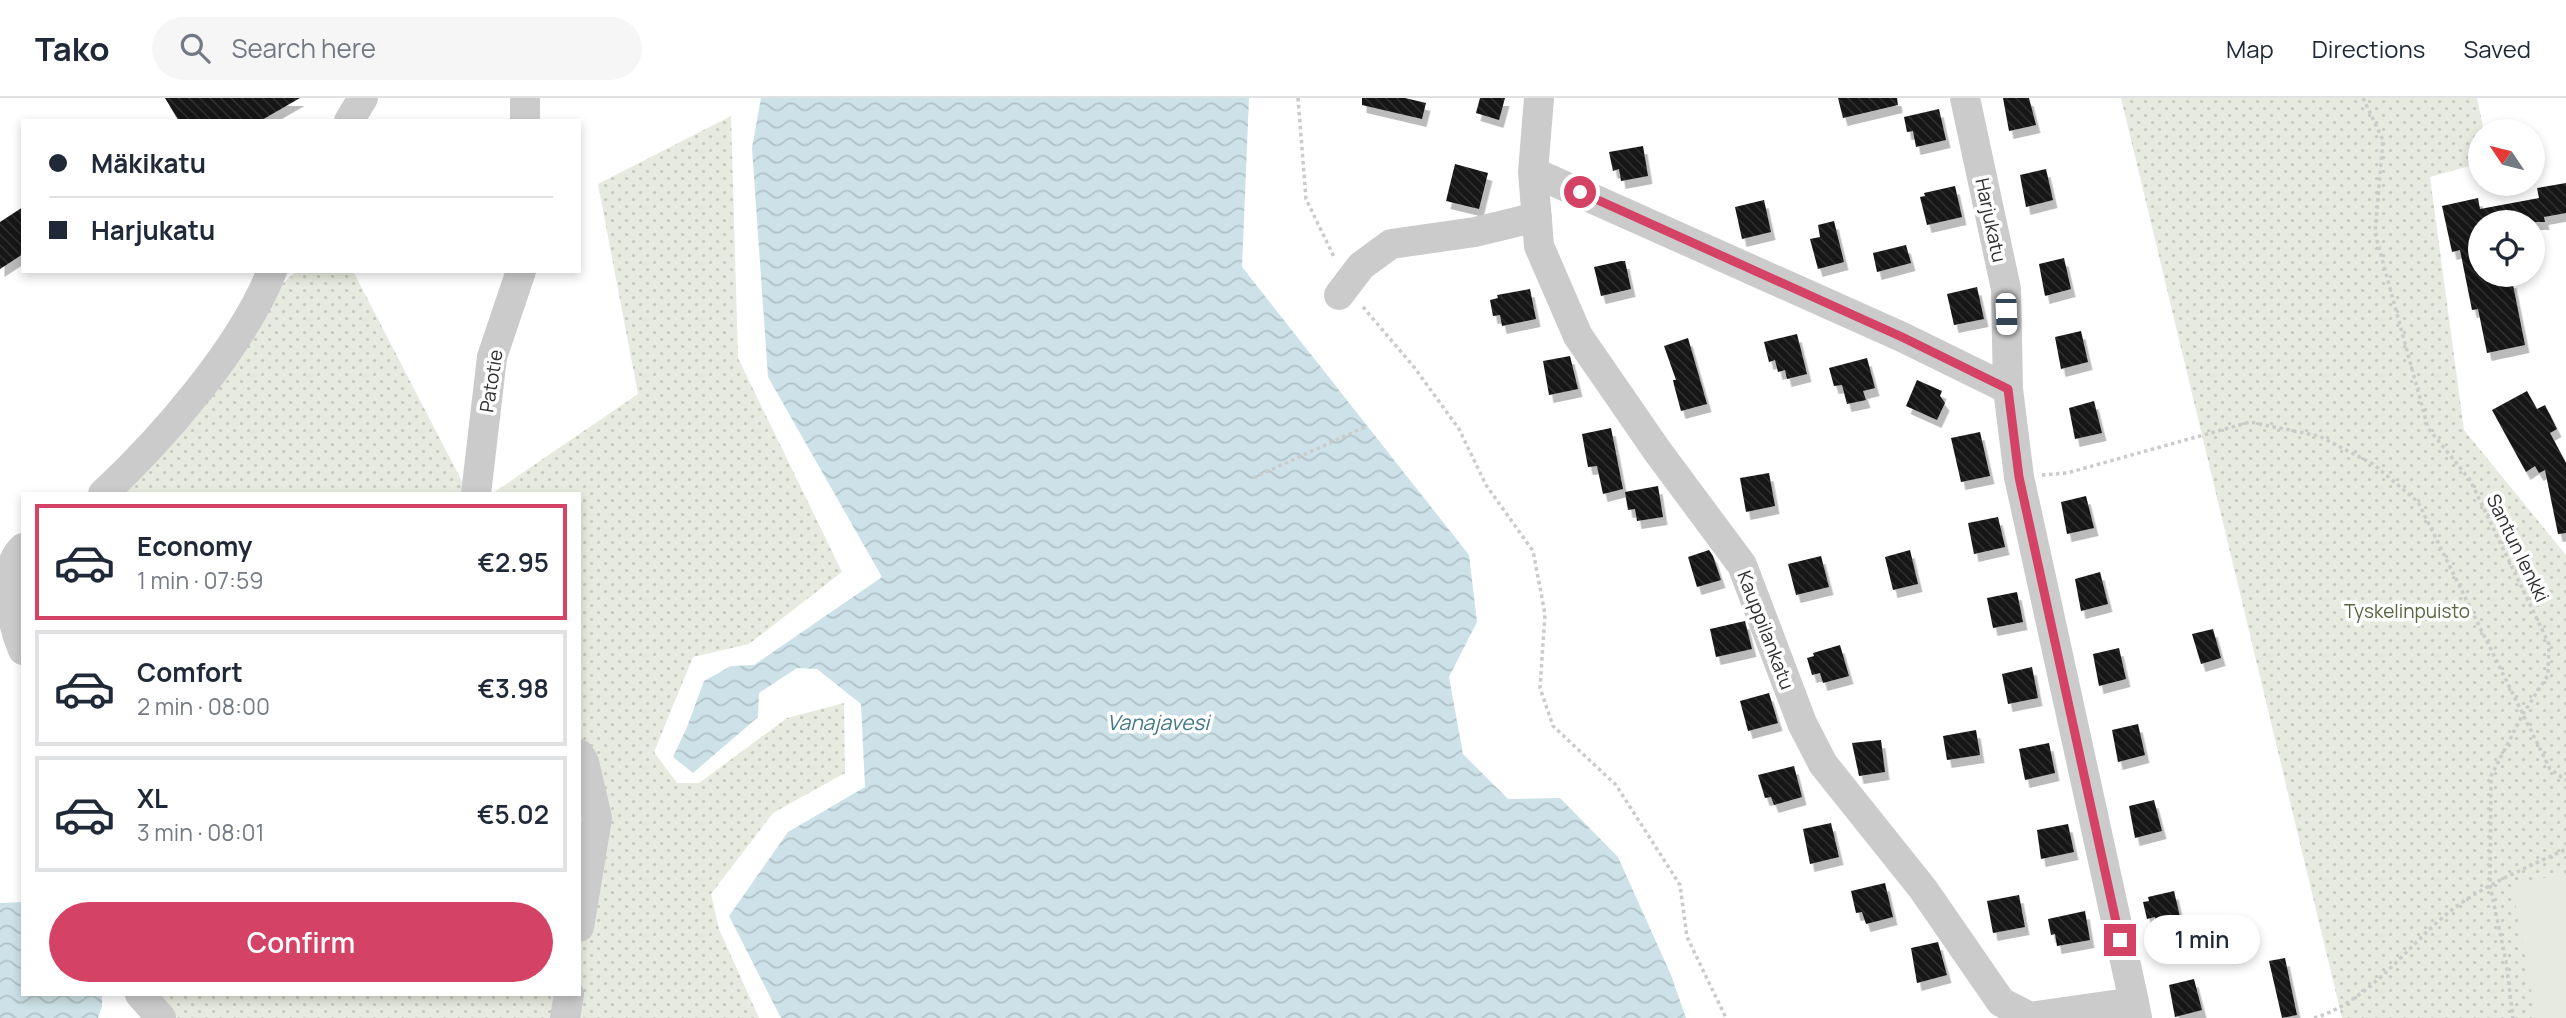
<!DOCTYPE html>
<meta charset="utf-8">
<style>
body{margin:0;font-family:Manrope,sans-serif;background:#f6f6f7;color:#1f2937;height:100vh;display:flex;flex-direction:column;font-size:26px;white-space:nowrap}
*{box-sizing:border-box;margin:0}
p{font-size:23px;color:#747a83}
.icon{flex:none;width:38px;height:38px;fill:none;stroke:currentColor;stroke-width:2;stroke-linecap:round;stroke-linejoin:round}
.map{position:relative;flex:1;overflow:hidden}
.panel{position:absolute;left:21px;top:394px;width:560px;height:504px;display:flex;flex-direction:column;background:#fff;border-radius:0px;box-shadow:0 4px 10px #0003}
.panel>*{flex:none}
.hud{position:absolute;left:21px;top:21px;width:560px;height:154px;border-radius:0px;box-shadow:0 4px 10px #0003;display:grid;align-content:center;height:154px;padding:0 28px;background:#fff}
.needle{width:46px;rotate:305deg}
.tools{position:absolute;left:2468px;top:21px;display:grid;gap:14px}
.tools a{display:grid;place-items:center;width:77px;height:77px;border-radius:50%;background:#fff;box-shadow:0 4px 10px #0003;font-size:35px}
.end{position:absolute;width:32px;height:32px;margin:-16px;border:9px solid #d44265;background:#fff;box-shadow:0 0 0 4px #fff}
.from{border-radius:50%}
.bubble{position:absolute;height:49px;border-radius:24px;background:#fff;box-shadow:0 4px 10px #0003;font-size:23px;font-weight:600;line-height:49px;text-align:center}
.car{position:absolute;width:21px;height:42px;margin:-21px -10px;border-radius:9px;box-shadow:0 0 5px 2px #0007;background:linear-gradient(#fff 24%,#345 0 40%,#fff 0 76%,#345 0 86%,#fff 0)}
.hud b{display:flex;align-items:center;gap:24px;height:66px;font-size:26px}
.hud b+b{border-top:2px solid #e0e1e3}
.hud i{width:18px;height:18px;background:#1f2937}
ul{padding:12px 0 0;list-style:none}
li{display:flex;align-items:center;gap:21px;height:116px;margin:0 14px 10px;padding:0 14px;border:4px solid #e0e1e3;border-radius:0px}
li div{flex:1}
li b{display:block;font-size:26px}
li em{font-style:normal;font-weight:600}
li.current{border-color:#d44265}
li>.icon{width:63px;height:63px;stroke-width:1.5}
.button{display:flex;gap:14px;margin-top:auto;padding:14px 28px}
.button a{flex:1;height:80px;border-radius:42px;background:#d44265;color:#fff;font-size:28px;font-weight:600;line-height:80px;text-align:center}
header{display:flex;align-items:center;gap:42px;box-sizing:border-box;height:98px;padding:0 35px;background:#fff;border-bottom:2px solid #e0e1e3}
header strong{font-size:33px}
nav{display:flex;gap:38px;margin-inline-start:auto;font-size:24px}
.search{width:490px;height:63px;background:#f6f6f7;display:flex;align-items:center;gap:18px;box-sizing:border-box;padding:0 24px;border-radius:38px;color:#747a83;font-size:26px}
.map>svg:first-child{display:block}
.park{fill:url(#park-dots)}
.garden{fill:#e7eade}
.water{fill:url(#water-waves)}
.building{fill:url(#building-back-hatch);filter:url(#shadow)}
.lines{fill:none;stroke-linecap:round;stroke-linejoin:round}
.path{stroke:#cbcbcb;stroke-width:3.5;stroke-dasharray:3.5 3.5;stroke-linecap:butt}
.minor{stroke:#cbcbcb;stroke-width:30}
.route{stroke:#d44265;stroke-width:9}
.labels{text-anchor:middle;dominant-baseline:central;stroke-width:7;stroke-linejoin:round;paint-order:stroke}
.street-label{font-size:19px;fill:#2e2e2e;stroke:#fff}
.park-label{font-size:19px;fill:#586640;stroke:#fff}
.water-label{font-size:21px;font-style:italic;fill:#447988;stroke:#fff}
</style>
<header>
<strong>Tako</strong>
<div class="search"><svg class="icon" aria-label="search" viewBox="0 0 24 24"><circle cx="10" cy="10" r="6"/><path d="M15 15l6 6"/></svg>Search here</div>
<nav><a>Map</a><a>Directions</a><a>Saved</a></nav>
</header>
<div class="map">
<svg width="2566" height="920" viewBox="0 0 2566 920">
<defs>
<pattern id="park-dots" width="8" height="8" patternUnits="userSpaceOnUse" patternTransform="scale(1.75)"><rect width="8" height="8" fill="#e7eade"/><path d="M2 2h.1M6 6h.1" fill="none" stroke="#c6c9bf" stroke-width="1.8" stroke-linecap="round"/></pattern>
<pattern id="water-waves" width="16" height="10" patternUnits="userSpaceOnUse" patternTransform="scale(1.75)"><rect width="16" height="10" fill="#cce2e8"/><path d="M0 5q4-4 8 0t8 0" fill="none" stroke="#b0c2c7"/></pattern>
<pattern id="building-back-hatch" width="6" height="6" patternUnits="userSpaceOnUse" patternTransform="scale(1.75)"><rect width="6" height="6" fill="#151515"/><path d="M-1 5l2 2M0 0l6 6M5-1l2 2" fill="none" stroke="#2f2f2f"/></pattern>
<filter id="shadow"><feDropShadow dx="4.5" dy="8" stdDeviation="0" flood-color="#0004"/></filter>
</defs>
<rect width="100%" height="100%" fill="#fff"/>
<path class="park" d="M2121 0H2477L2484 33H2480V65L2430 79 2464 332 2566 457V920H2342Z
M731 18 738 260 842 474 749 546 693 559 654 654 677 685H699L787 620 844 605 845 675 773 715 711 796 719 831 759 920H161L141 896H579V396L493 395 638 296 598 86Z
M297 173H353L468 395 117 396 259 206Z"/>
<path class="garden" d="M2566 776V920H2536L2512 786Z"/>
<path class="water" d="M761 0H1249L1242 169 1469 457 1477 524 1449 579 1463 656 1508 701 1560 700 1618 759 1671 877 1686 920H781L729 818 788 734 865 689 861 606 817 571 797 570 759 595 758 619 693 675 673 659 687 629 704 583 731 568 754 567 882 479 768 279 752 50Z
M23 804V896H102V908L98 920H0V805Z"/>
<path class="building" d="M165 0H300L260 23H179Z
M1362 0H1405L1426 5 1422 21 1362 7Z
M1480 0H1505L1499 22 1476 15Z
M1838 0H1897L1898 7 1843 20Z
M2003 0H2029L2036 27 2009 33Z
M1939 11 1946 42 1916 49 1913 33 1907 34 1904 19Z
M1643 48 1648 78 1621 83 1619 71 1613 73 1609 54Z
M1455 66 1488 75 1479 111 1446 103Z
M2046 71 2053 102 2026 109 2020 77Z
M2566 85V115L2544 119 2545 124H2480V177H2504L2505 183 2512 182 2525 247 2487 255 2478 211 2472 212 2460 152 2452 154 2442 108 2478 100 2480 111 2539 100 2537 90Z
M1955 88 1962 119 1927 127 1920 99 1925 98 1924 95Z
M1764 102 1771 134 1742 141 1735 109Z
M23 109V156L0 171V124Z
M1834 123 1844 164 1818 171 1810 141 1820 139 1818 127Z
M1906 147 1911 165 1877 174 1873 155Z
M2064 160 2071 191 2045 198 2039 166Z
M1621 163H1625L1631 191 1601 198 1594 169Z
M1977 189 1984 221 1954 227 1947 196Z
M1530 191 1536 221 1502 228 1500 217 1493 218 1490 202 1498 200 1497 197Z
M2081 233 2088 264 2061 271 2055 239Z
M1797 236 1807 276 1787 281 1785 272 1778 274 1775 262 1769 264 1764 244Z
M1688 240 1707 306 1681 313 1674 287 1673 282H1676L1664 248Z
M1570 258 1578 291 1549 297 1543 263Z
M1867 260 1875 290 1863 293 1866 302 1847 306 1842 287 1834 288 1829 270Z
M1917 282 1942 293 1940 298 1945 305 1937 322 1906 308Z
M2527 293 2537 311 2545 307 2557 331 2550 335 2566 365V435L2558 436 2545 372 2539 375 2535 368 2526 374 2492 312Z
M2094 303 2102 335 2075 341 2069 310Z
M1611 330 1623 391 1603 396 1597 368 1588 369 1582 336Z
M1980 334 1990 378 1961 384 1951 340Z
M1769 375 1775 408 1746 414 1740 380Z
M1658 388 1663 419 1637 423 1635 411 1628 412 1625 394Z
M2086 398 2094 430 2067 436 2061 404Z
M1998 419 2005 449 1974 456 1968 425Z
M1709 452 1713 458 1721 482 1697 489 1688 459Z
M1910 452 1918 486 1893 492 1885 459Z
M1821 458 1829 489 1796 497 1788 466Z
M2100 474 2108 506 2081 513 2075 481Z
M2017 494 2023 524 1993 530 1987 500Z
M1745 523 1752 551 1716 559 1710 531Z
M2213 531 2221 560 2201 566 2192 536Z
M1840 547 1849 578 1823 585 1820 575 1812 577 1807 560 1814 558 1813 555Z
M2119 550 2126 581 2099 588 2093 556Z
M2032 569 2038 600 2008 606 2002 576Z
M1769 595 1778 625 1748 633 1740 603Z
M2138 626 2145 657 2118 664 2112 632Z
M1976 632 1980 657 1947 662 1943 638Z
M1881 642 1885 674 1859 678 1852 645Z
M2049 645 2055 675 2025 682 2019 651Z
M1794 668 1802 699 1774 707 1771 699 1765 700 1758 677Z
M2154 702 2162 733 2135 740 2129 708Z
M1831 725 1839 759 1810 766 1803 731Z
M2068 726 2074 754 2041 761 2037 732Z
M1885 785 1893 819 1866 826 1862 814 1856 815 1851 793Z
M2174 793 2181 823 2157 829 2155 819 2147 821 2143 804 2149 803 2148 799Z
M2019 797 2025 829 1993 835 1987 803Z
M2085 813 2090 842 2057 848 2055 836 2051 837 2048 821Z
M1938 844 1947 877 1917 885 1911 850Z
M2285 860 2297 917 2282 920 2269 863Z
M2194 881 2202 912 2175 919 2169 887Z"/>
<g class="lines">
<path class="path" d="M1298 0 1306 101 1335 161
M2363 0 2383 42 2375 135 2428 330 2470 382 2549 546 2548 577 2523 616 2491 678 2490 788 2506 863 2513 920
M1363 209 1414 269 1459 331 1486 387 1533 453 1545 516 1540 590 1553 628 1616 687 1680 787 1687 839 1726 920
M2042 377 2067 375 2250 324 2319 338 2373 366 2418 404 2550 671 2566 682
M1253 380 1367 328
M2314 920C2370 903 2404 851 2448 815 2482 787 2527 770 2566 751"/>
<path class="minor" d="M1539 0 1533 74 1539 148 1578 238 1658 354 1742 467 1802 625 1823 666 1923 791 2001 904 2030 919 2134 904 2137 920
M1965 0 2006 191 2008 291 2019 379 2134 904
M349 23 363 0
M525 23V0
M1533 74 1902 239 2008 291
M1339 197 1361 168 1391 146 1475 134 1537 119
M103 396C164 339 241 250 272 173
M476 396 492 259 521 173
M23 450C0 470 12 526 23 552
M579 656 584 664 597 720 579 829
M140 896 161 920
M565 920 569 896"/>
</g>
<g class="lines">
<path class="route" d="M1580 94 1902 239 2008 291 2019 379 2120 842"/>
</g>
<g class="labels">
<g class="street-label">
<text transform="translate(1991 122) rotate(78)">Harjukatu</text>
<text transform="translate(491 283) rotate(-81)">Patotie</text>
<text transform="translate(2518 450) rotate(64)">Santun lenkki</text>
<text transform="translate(1766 532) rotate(69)">Kauppilankatu</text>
</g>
<g class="park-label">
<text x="2407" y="513">Tyskelinpuisto</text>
</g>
<g class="water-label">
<text x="1158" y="624">Vanajavesi</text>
</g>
</g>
</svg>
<div class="tools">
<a><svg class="needle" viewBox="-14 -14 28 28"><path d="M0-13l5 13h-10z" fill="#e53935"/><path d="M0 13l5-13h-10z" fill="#747a83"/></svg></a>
<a><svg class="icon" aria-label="locate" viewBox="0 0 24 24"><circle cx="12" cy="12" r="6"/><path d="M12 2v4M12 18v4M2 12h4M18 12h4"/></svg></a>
</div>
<i class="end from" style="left:1580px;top:94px"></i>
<i class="end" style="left:2120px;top:842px"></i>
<div class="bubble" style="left:2144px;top:817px;width:116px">1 min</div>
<i class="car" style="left:2006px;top:216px;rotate:178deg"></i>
<div class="hud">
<b><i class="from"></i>Mäkikatu</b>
<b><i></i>Harjukatu</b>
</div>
<section class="panel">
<ul>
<li class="current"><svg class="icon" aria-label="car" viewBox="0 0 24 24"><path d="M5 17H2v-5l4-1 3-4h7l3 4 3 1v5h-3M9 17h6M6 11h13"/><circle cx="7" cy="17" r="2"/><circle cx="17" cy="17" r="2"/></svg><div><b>Economy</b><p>1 min · 07:59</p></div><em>€2.95</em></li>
<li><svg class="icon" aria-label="car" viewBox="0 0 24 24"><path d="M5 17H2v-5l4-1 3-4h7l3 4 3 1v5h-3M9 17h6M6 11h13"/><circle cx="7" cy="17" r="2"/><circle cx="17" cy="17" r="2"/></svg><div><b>Comfort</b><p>2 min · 08:00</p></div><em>€3.98</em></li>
<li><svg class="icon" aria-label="car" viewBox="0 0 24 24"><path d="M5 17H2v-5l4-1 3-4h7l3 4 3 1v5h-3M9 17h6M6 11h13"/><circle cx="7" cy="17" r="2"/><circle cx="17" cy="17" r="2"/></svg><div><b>XL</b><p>3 min · 08:01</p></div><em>€5.02</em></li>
</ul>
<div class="button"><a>Confirm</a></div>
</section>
</div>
